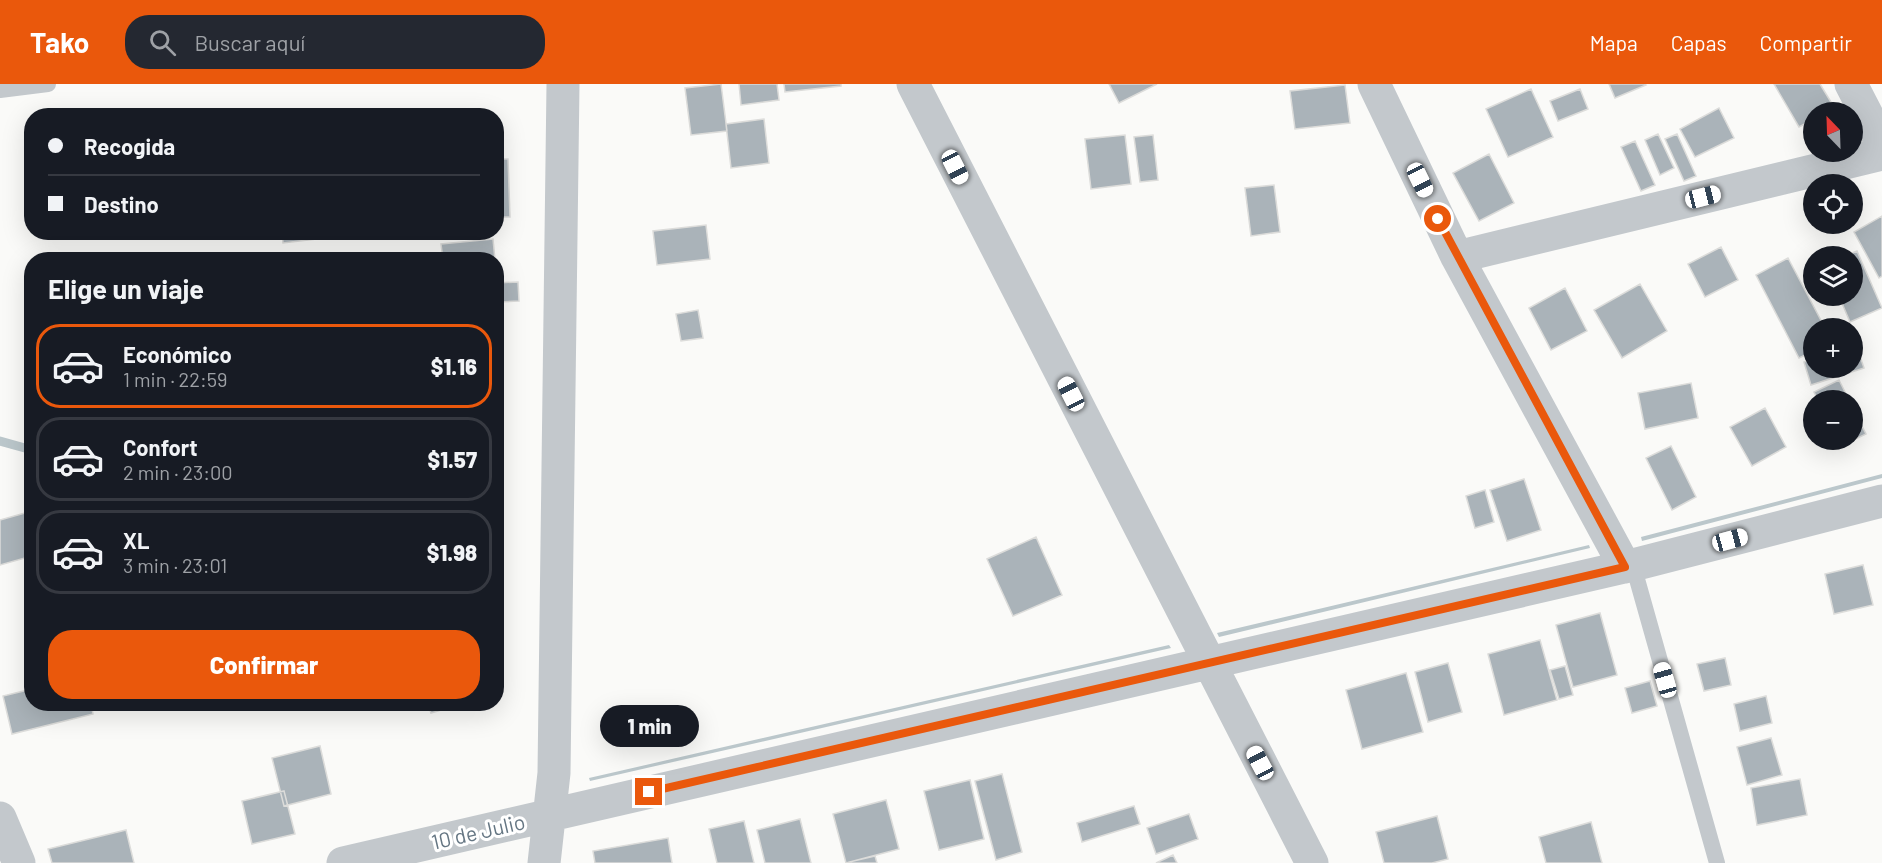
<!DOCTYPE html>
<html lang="es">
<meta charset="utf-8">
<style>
body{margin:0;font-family:Barlow,sans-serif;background:#242831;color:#f1f3f6;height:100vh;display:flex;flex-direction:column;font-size:22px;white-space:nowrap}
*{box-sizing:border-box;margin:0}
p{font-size:20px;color:#9ea1a6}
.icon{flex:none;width:33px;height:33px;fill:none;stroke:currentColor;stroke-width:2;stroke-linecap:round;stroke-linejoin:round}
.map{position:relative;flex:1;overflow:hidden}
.details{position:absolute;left:24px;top:168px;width:480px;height:459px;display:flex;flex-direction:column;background:#171b24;border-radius:24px;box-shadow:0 6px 24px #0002}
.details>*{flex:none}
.hud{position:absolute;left:24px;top:24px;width:480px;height:132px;border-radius:24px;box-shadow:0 6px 24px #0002;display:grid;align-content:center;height:132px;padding:0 24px;background:#171b24}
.needle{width:39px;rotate:337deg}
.fabs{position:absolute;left:1803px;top:18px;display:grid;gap:12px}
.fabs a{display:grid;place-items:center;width:60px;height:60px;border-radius:50%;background:#171b24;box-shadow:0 6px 24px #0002;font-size:30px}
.end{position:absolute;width:27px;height:27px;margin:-14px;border:8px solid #ea580c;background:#fff;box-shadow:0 0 0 3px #fff}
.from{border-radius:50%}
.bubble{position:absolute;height:42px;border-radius:21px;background:#171b24;box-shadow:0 6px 24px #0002;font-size:20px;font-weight:800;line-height:42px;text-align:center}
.car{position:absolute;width:18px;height:36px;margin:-18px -9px;border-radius:8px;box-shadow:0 0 4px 2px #0007;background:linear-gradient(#fff 24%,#345 0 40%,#fff 0 76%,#345 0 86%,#fff 0)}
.hud b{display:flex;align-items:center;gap:21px;height:57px;font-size:22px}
.hud b+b{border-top:2px solid #363941}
.hud i{width:15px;height:15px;background:#f1f3f6}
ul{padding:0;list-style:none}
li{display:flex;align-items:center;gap:18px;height:84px;margin:0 12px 9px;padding:0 12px;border:3px solid #363941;border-radius:24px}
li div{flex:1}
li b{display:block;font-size:22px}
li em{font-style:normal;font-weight:800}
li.current{border-color:#ea580c}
li>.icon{width:54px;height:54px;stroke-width:1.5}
h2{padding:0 24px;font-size:27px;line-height:72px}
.primary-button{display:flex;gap:12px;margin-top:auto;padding:12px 24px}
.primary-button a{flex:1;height:69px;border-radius:24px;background:#ea580c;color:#fff;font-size:24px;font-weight:800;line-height:69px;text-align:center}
header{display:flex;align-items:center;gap:36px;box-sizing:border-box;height:84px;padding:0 30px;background:#ea580c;color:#fff}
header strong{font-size:28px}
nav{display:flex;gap:33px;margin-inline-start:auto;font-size:21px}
.search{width:420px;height:54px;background:#242831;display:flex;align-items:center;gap:15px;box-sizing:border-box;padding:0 21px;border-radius:24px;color:#9ea1a6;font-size:22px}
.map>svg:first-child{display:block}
.water{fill:#bbc7cb}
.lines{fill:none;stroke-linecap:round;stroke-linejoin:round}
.stream{stroke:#bbc7cb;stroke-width:9}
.building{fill:#aab3b9;stroke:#dcdcda;stroke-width:1.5}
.service{stroke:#c3c8cc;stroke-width:16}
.minor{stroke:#c3c8cc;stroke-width:33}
.route{stroke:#ea580c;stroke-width:8}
.labels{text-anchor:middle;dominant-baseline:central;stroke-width:6;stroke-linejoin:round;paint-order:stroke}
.street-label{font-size:21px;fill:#657683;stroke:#fff}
</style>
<header>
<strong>Tako</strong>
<div class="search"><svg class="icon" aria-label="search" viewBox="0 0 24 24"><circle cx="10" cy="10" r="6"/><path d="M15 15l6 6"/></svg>Buscar aquí</div>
<nav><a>Mapa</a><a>Capas</a><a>Compartir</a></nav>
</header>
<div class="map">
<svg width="1882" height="779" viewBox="0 0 1882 779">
<rect width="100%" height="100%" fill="#fafaf8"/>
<path class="water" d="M1882 390V394L1642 457 1641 453Z
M1589 461 1590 464 1219 553 1217 549Z
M1169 561 1171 564 590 697 589 694Z"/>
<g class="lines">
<path class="stream" d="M0 357 32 366"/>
</g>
<path class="building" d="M721 0 727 47 691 51 685 4Z
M739 0H777L779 16 741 21Z
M784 0H841V2L785 8Z
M1109 0H1157L1119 19Z
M1609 0H1645L1646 1 1615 14Z
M1774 0H1820L1834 23 1824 28H1814V35L1799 43Z
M1345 1 1350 39 1295 45 1290 7Z
M1531 5 1553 53 1508 73 1486 25Z
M1580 5 1588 25 1558 37 1550 17Z
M1719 24 1734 54 1695 73 1680 45Z
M764 35 769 79 731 84 726 40Z
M1658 50 1674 84 1660 91 1645 56Z
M1677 50 1696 92 1684 97 1665 55Z
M1125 51 1131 100 1091 105 1085 55Z
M1153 51 1158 96 1140 98 1134 53Z
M1635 57 1655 101 1641 107 1621 63Z
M1489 70 1514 119 1479 137 1453 89Z
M496 75H508L510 133H496Z
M1274 101 1280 148 1251 152 1245 104Z
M1882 132V192L1879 194 1854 148Z
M706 141 710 175 657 181 653 147Z
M282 148H315L316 155 283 159Z
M493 155 495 176H443L441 160Z
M1721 163 1738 196 1705 213 1688 180Z
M1857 167 1882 224 1850 238 1839 212H1852V172H1845Z
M1788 174 1825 244H1814V267L1799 274 1756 191Z
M518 198 519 217 496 218V199Z
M1640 200 1667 247 1622 274 1594 226Z
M1565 204 1587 247 1551 266 1529 224Z
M698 226 703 254 681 257 676 230Z
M1856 261 1864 284 1811 301 1804 278 1814 275V284H1852V262Z
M1839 296 1849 316H1818L1814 308Z
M1691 299 1698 334 1645 345 1638 309Z
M1852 323 1866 350 1841 362 1837 356H1852Z
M1765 324 1786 363 1752 382 1730 343Z
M1671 362 1696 413 1672 426 1646 374Z
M1524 395 1541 446 1507 457 1490 406Z
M1485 406 1494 438 1475 444 1466 412Z
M32 427V472L0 481V436Z
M1036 453 1062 511 1013 532 987 475Z
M1863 481 1873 521 1834 530 1825 490Z
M1600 529 1617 591 1573 603 1556 541Z
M1540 556 1557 616 1504 631 1488 570Z
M1725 574 1731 601 1704 607 1697 580Z
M1448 579 1462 628 1428 638 1415 588Z
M1565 582 1573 611 1559 615 1550 586Z
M1406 589 1423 648 1362 665 1346 606Z
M1650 597 1657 622 1632 629 1625 604Z
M32 605V620H91L93 630 12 650 3 612Z
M1766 612 1772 639 1740 647 1734 620Z
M428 620H447L448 624 431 629Z
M1771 654 1782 691 1747 701 1737 663Z
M320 662 331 710 284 722 272 674Z
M1002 690 1022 768 996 776 975 697Z
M1800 695 1807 731 1757 741 1751 704Z
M970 696 984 755 939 766 924 707Z
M284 707 295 750 252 760 242 717Z
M886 716 899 765 846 779 833 730Z
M1134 722 1140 740 1082 758 1077 739Z
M1189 730 1198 755 1156 770 1147 744Z
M1437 732 1448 775 1432 779H1384L1376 748Z
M800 735 811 779H765L757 746Z
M744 737 754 779H717L709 745Z
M1591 738 1602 779H1546L1539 753Z
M126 746 134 779H52L48 765Z
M668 754 672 779H595L593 767Z
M1173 771 1177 779H1156Z
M875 772 877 779H849V778Z"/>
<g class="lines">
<path class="service" d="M0 6 48 0
M1633 481 1717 779"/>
<path class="minor" d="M913 0 1312 779
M1374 0 1457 173 1625 483
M1851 0 1882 60
M1457 173 1882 70
M0 734 19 779
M343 779 1633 481 1882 417
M544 779 554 689 563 0"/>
</g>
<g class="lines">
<path class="route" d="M649 708 1625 483 1438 135"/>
</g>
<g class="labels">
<g class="street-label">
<text transform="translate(478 747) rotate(-13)">10 de Julio</text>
</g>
</g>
</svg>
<div class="fabs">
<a><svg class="needle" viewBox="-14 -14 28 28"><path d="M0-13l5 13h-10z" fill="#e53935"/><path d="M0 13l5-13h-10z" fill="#9ea1a6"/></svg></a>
<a><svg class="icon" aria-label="locate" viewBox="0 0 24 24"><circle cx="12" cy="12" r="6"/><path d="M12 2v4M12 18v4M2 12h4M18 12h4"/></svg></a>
<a><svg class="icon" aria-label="layers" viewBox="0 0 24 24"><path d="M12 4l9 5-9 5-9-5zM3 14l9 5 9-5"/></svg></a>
<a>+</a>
<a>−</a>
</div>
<i class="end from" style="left:1438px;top:135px"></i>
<i class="end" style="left:649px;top:708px"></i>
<div class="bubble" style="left:600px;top:621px;width:99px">1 min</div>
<i class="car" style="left:955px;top:83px;rotate:153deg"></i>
<i class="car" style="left:1420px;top:96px;rotate:154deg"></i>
<i class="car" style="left:1703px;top:113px;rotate:76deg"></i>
<i class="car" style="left:1071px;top:310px;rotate:333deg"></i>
<i class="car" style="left:1730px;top:456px;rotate:75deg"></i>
<i class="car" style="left:1665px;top:596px;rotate:344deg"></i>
<i class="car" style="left:1260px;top:679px;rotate:332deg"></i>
<div class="hud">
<b><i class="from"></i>Recogida</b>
<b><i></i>Destino</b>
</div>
<section class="details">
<h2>Elige un viaje</h2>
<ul>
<li class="current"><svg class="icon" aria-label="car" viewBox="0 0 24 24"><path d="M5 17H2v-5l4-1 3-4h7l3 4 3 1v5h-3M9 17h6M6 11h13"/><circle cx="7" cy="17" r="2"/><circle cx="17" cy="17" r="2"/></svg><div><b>Económico</b><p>1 min · 22:59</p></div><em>$1.16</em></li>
<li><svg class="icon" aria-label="car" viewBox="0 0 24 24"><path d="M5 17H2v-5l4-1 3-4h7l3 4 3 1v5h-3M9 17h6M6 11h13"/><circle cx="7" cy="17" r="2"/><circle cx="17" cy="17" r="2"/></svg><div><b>Confort</b><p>2 min · 23:00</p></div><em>$1.57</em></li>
<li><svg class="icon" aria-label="car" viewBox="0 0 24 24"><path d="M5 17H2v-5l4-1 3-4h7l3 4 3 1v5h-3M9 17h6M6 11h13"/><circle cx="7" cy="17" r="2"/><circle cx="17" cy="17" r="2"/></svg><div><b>XL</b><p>3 min · 23:01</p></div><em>$1.98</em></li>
</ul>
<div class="primary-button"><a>Confirmar</a></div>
</section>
</div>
